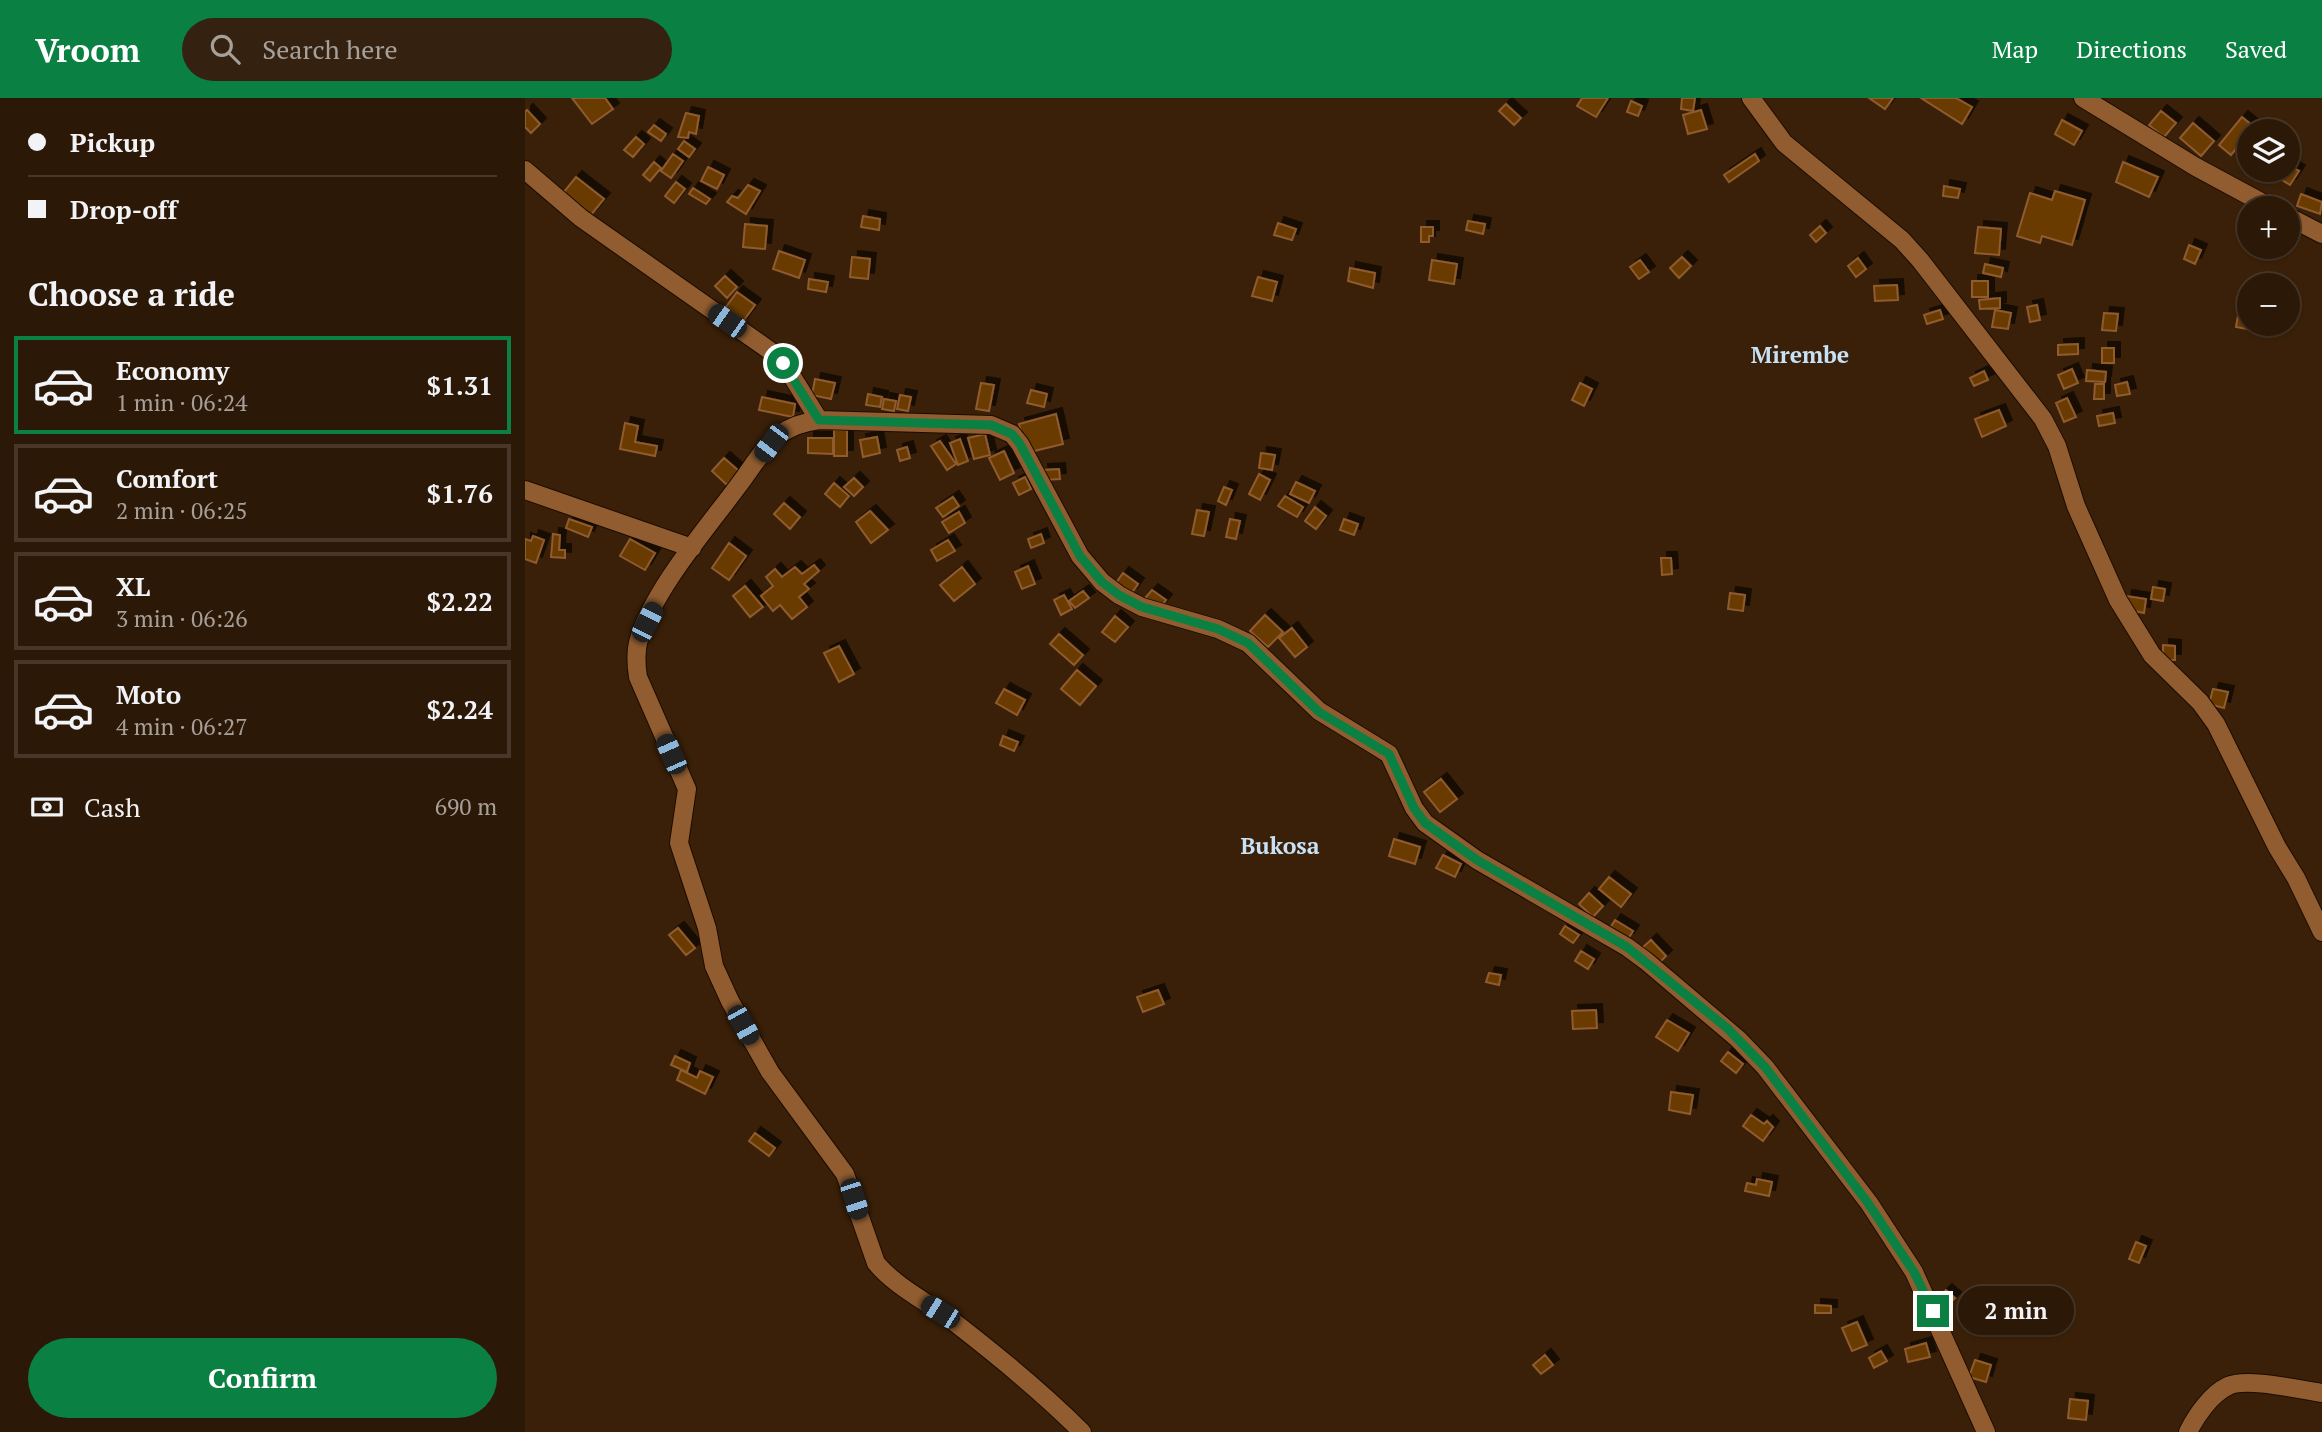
<!DOCTYPE html>
<meta charset="utf-8">
<style>
body{margin:0;font-family:"PT Serif",serif;background:#342110;color:#f1f3f6;height:100vh;display:flex;flex-direction:column;font-size:26px;white-space:nowrap}
*{box-sizing:border-box;margin:0}
p{font-size:23px;color:#a6a09b}
.icon{flex:none;width:38px;height:38px;fill:none;stroke:currentColor;stroke-width:2;stroke-linecap:round;stroke-linejoin:round}
.map{position:relative;flex:1;overflow:hidden}
.side{display:flex;flex-direction:column;background:#2c1806;width:525px}
.side>*{flex:none}
.hud{display:grid;align-content:center;height:154px;padding:0 28px;background:#2c1806}
.controls{position:absolute;left:1712px;top:21px;display:grid;gap:14px}
.controls a{display:grid;place-items:center;width:63px;height:63px;border-radius:50%;background:#2c1806;box-shadow:0 2px 5px #0004,0 0 0 2px #483728;font-size:35px}
.end{position:absolute;width:32px;height:32px;margin:-16px;border:9px solid #0b8043;background:#fff;box-shadow:0 0 0 4px #fff}
.from{border-radius:50%}
.bubble{position:absolute;height:49px;border-radius:24px;background:#2c1806;box-shadow:0 2px 5px #0004,0 0 0 2px #483728;font-size:23px;font-weight:800;line-height:49px;text-align:center}
.car{position:absolute;width:21px;height:42px;margin:-21px -10px;border-radius:9px;box-shadow:0 0 5px 2px #0007;background:linear-gradient(#222 24%,#8ab4d8 0 40%,#222 0 76%,#8ab4d8 0 86%,#222 0)}
.hud b{display:flex;align-items:center;gap:24px;height:66px;font-size:26px}
.hud b+b{border-top:2px solid #483728}
.hud i{width:18px;height:18px;background:#f1f3f6}
ul{padding:0;list-style:none}
li{display:flex;align-items:center;gap:21px;height:98px;margin:0 14px 10px;padding:0 14px;border:4px solid #483728;border-radius:0px}
li div{flex:1}
li b{display:block;font-size:26px}
li em{font-style:normal;font-weight:800}
li.active{border-color:#0b8043}
li>.icon{width:63px;height:63px;stroke-width:1.5}
h2{padding:0 28px;font-size:32px;line-height:84px}
.pay{display:flex;align-items:center;gap:18px;height:77px;padding:0 28px;font-size:26px}
.pay p{margin-inline-start:auto}
.button{display:flex;gap:14px;margin-top:auto;padding:14px 28px}
.button a{flex:1;height:80px;border-radius:42px;background:#0b8043;color:#fff;font-size:28px;font-weight:800;line-height:80px;text-align:center}
header{display:flex;align-items:center;gap:42px;box-sizing:border-box;height:98px;padding:0 35px;background:#0b8043;color:#fff}
header strong{font-size:33px}
nav{display:flex;gap:38px;margin-inline-start:auto;font-size:24px}
.search{width:490px;height:63px;background:#342110;display:flex;align-items:center;gap:18px;box-sizing:border-box;padding:0 24px;border-radius:38px;color:#a6a09b;font-size:26px}
main{display:flex;flex:1;min-height:0}
.map>svg:first-child{display:block}
.building{fill:#6b3a06;stroke:#8f5b2e;stroke-width:2;filter:url(#shadow)}
.lines{fill:none;stroke-linecap:round;stroke-linejoin:round}
.minor-casing{stroke:#1c0c01;stroke-width:20}
.minor{stroke:#915d30;stroke-width:18}
.route{stroke:#0b8043;stroke-width:9}
.labels{text-anchor:middle;dominant-baseline:central;stroke-width:7;stroke-linejoin:round;paint-order:stroke}
.quarter-label{font-size:23px;font-weight:bold;fill:#c7e2f6;stroke:#3a2008}
</style>
<header>
<strong>Vroom</strong>
<div class="search"><svg class="icon" aria-label="search" viewBox="0 0 24 24"><circle cx="10" cy="10" r="6"/><path d="M15 15l6 6"/></svg>Search here</div>
<nav><a>Map</a><a>Directions</a><a>Saved</a></nav>
</header>
<main>
<section class="side">
<div class="hud">
<b><i class="from"></i>Pickup</b>
<b><i></i>Drop-off</b>
</div>
<h2>Choose a ride</h2>
<ul>
<li class="active"><svg class="icon" aria-label="car" viewBox="0 0 24 24"><path d="M5 17H2v-5l4-1 3-4h7l3 4 3 1v5h-3M9 17h6M6 11h13"/><circle cx="7" cy="17" r="2"/><circle cx="17" cy="17" r="2"/></svg><div><b>Economy</b><p>1 min · 06:24</p></div><em>$1.31</em></li>
<li><svg class="icon" aria-label="car" viewBox="0 0 24 24"><path d="M5 17H2v-5l4-1 3-4h7l3 4 3 1v5h-3M9 17h6M6 11h13"/><circle cx="7" cy="17" r="2"/><circle cx="17" cy="17" r="2"/></svg><div><b>Comfort</b><p>2 min · 06:25</p></div><em>$1.76</em></li>
<li><svg class="icon" aria-label="car" viewBox="0 0 24 24"><path d="M5 17H2v-5l4-1 3-4h7l3 4 3 1v5h-3M9 17h6M6 11h13"/><circle cx="7" cy="17" r="2"/><circle cx="17" cy="17" r="2"/></svg><div><b>XL</b><p>3 min · 06:26</p></div><em>$2.22</em></li>
<li><svg class="icon" aria-label="car" viewBox="0 0 24 24"><path d="M5 17H2v-5l4-1 3-4h7l3 4 3 1v5h-3M9 17h6M6 11h13"/><circle cx="7" cy="17" r="2"/><circle cx="17" cy="17" r="2"/></svg><div><b>Moto</b><p>4 min · 06:27</p></div><em>$2.24</em></li>
</ul>
<div class="pay"><svg class="icon" aria-label="cash" viewBox="0 0 24 24"><path d="M3 7h18v10H3z"/><circle cx="12" cy="12" r="2"/></svg>Cash<p>690 m</p></div>
<div class="button"><a>Confirm</a></div>
</section>
<div class="map">
<svg width="1797" height="1334" viewBox="0 0 1797 1334">
<defs>
<filter id="shadow"><feDropShadow dx="6" dy="-6" stdDeviation="0" flood-color="#0009"/></filter>
</defs>
<rect width="100%" height="100%" fill="#3a2008"/>
<path class="building" d="M47 0H80L88 11 67 26Z
M1057 0H1083L1071 19 1052 8Z
M1157 0H1170L1168 13 1156 11Z
M1344 0H1368L1360 11Z
M1396 0H1431L1447 9 1437 26Z
M1106 3 1117 8 1113 18 1102 14Z
M981 6 996 20 989 27 974 13Z
M2 12 15 26 6 35 0 29V14Z
M1176 12 1182 31 1163 36 1158 17Z
M1636 13 1651 25 1639 39 1624 27Z
M161 15 174 18 171 36 164 34 163 40 153 39Z
M1717 19 1729 29 1706 57 1694 47Z
M1537 22 1557 33 1549 47 1530 36Z
M1668 25 1689 43 1676 58 1655 40Z
M129 27 141 36 136 43 123 34Z
M111 39 119 46 108 59 99 52Z
M159 43 170 51 164 59 153 51Z
M148 56 158 63 146 80 136 73Z
M1230 56 1234 63 1204 84 1199 77Z
M129 64 136 70 125 83 118 77Z
M1598 64 1633 79 1624 99 1591 84Z
M1762 67 1774 73 1765 87 1749 77 1752 72H1762Z
M183 69 199 77 192 91 176 83Z
M51 79 79 101 65 118 38 95Z
M151 84 160 91 149 105 140 98Z
M223 87 235 93 221 116 202 104 207 98 213 100Z
M1419 88 1435 91 1433 100 1418 98Z
M168 90 185 101 181 106 164 96Z
M1530 93 1560 102 1547 147 1517 138 1515 145 1492 138 1505 95 1527 102Z
M1776 96 1797 104 1795 116 1772 108Z
M338 118 355 121 354 132 336 129Z
M943 123 960 126 958 136 941 132Z
M753 125 771 131 767 142 749 137Z
M220 126 242 128 240 151 218 149Z
M1295 128 1301 135 1291 144 1285 137Z
M896 129H908V138H904V144H896Z
M1453 129 1476 131 1474 157 1450 155Z
M1664 147 1676 152 1670 166 1659 161Z
M254 153 280 162 274 180 248 171Z
M327 159 345 161 343 181 325 179Z
M1157 159 1166 168 1154 180 1145 170Z
M1333 160 1341 171 1331 179 1323 168Z
M907 162 932 166 929 186 904 182Z
M1115 162 1124 174 1114 181 1105 169Z
M1460 166 1478 170 1476 179 1458 175Z
M825 170 850 175 848 190 823 183Z
M200 178 212 189 202 200 190 188Z
M733 179 752 184 747 203 727 198Z
M284 181 303 184 301 194 283 191Z
M1447 183H1463V199H1447Z
M1372 187 1373 202 1350 203 1349 188Z
M212 194 230 207 216 226 198 213Z
M1475 200V210L1455 211 1454 202Z
M1715 205 1724 206V226H1734L1733 233 1711 229Z
M1512 207 1515 222 1505 224 1502 209Z
M1415 212 1418 221 1402 226 1399 217Z
M1470 212 1486 215 1483 231 1467 229Z
M1579 215 1593 216 1591 233 1577 232Z
M1553 246V256L1533 257V247Z
M1577 250H1589V265H1577Z
M1547 271 1553 285 1539 291 1533 277Z
M1562 272 1581 274 1580 284 1561 283Z
M1459 273 1463 282 1449 288 1445 280Z
M290 281 310 285 306 301 287 297Z
M1602 284 1605 296 1592 298 1590 287Z
M456 285 469 287 464 313 451 311Z
M1055 285 1067 291 1059 308 1047 302Z
M1570 286H1579V301H1569Z
M506 292 522 296 519 309 502 305Z
M343 296 357 299 355 309 341 307Z
M375 297 386 299 383 313 372 311Z
M237 299 270 306 268 319 234 312Z
M1542 300 1551 319 1539 324 1531 305Z
M359 301 371 303 369 313 357 311Z
M1474 312 1481 328 1457 339 1450 321Z
M1588 315 1590 325 1574 328 1572 318Z
M531 316 538 346 501 355 494 326Z
M100 325 113 328 110 344 132 348 130 358 95 351Z
M309 332H322V358H309Z
M460 336 465 357 449 361 443 340Z
M352 339 355 355 338 359 335 342Z
M283 340H308V356L283 355Z
M435 341 443 363 433 367 425 345Z
M415 343 431 366 422 372 406 348Z
M382 349 385 360 375 363 372 352Z
M479 353 489 375 475 382 464 360Z
M736 355 750 357 747 372 734 370Z
M199 360 214 373 202 387 187 373Z
M534 371 535 381 518 382 517 372Z
M734 376 745 382 735 402 724 396Z
M500 379 506 391 494 397 488 385Z
M329 380 338 389 329 398 319 389Z
M771 384 790 393 784 405 765 396Z
M309 385 324 398 315 409 300 396Z
M699 389 707 392 701 407 693 403Z
M760 398 778 409 772 419 753 408Z
M428 399 434 408 418 419 411 410Z
M259 405 275 419 265 431 249 416Z
M790 409 801 418 791 431 780 423Z
M672 412 684 414 679 438 667 436Z
M345 413 363 432 346 445 331 424Z
M434 414 440 425 424 435 417 424Z
M44 421 67 429 63 439 41 430Z
M705 421 715 423 711 441 701 439Z
M819 421 833 426 829 437 815 432Z
M28 436 35 437 34 452H40V460L26 459Z
M516 436 519 445 506 450 503 441Z
M8 438 19 442 11 465 0 461V441L6 443Z
M105 441 130 455 120 472 95 458Z
M423 442 430 453 412 463 406 452Z
M204 445 221 458 204 482 187 470Z
M1136 460H1146L1147 476 1137 477Z
M289 467 294 473 279 486 284 491 274 499 282 509 267 521 255 507 248 513 236 498 248 488 241 479 250 471 257 479 270 469 277 476Z
M503 468 510 486 497 491 490 474Z
M437 469 450 486 429 503 415 487Z
M598 475 613 486 606 496 591 485Z
M220 488 238 509 225 519 208 498Z
M1628 489 1640 491 1638 503 1626 501Z
M627 492 641 502 635 510 620 500Z
M558 493 564 500 550 510 544 503Z
M1205 495 1220 497 1218 513 1203 511Z
M539 497 547 511 536 517 529 502Z
M1601 498 1621 501 1619 515 1599 511Z
M740 517 758 534 743 549 725 533Z
M590 518 603 529 590 544 577 534Z
M767 530 782 549 770 559 754 540Z
M534 536 558 557 549 567 525 546Z
M1638 547 1650 548V562H1638Z
M314 548 329 576 314 584 299 555Z
M552 572 571 588 555 607 536 591Z
M479 591 500 602 492 617 471 605Z
M1688 591 1703 594 1699 610 1684 606Z
M478 638 493 644 489 653 475 647Z
M916 681 932 701 915 714 899 694Z
M869 741 895 749 890 766 864 758Z
M918 757 936 766 930 779 911 770Z
M1084 779 1106 796 1096 809 1074 791Z
M1064 795 1078 808 1068 819 1054 806Z
M1090 822 1108 833 1103 841 1085 830Z
M1040 828 1054 837 1048 845 1035 836Z
M153 830 170 850 161 857 144 837Z
M1126 842 1141 858 1134 865 1118 849Z
M1056 853 1069 861 1063 871 1050 863Z
M964 875 976 877 974 887 961 884Z
M633 892 639 906 618 914 612 899Z
M1071 912 1072 930 1048 931 1047 913Z
M1142 922 1164 935 1153 953 1131 939Z
M1203 954 1218 966 1211 975 1196 963Z
M150 958 165 965 162 974 146 967Z
M156 972 172 980 175 973 188 979 180 996 152 982Z
M1146 994 1168 997 1165 1016 1144 1012Z
M1226 1017 1239 1026 1242 1023 1248 1029 1238 1043 1218 1028Z
M230 1035 250 1050 244 1058 224 1043Z
M1232 1081 1247 1084 1244 1098 1220 1093 1222 1085 1231 1087Z
M1611 1144 1621 1148 1614 1165 1604 1161Z
M1421 1192 1430 1200 1418 1212 1409 1204Z
M1290 1207 1306 1208V1215H1290Z
M1332 1224 1342 1247 1327 1253 1317 1230Z
M1401 1245 1405 1259 1383 1264 1380 1251Z
M1356 1253 1362 1263 1349 1270 1344 1260Z
M1020 1257 1028 1267 1016 1276 1008 1267Z
M1450 1262 1466 1267 1461 1284 1444 1279Z
M1545 1301 1563 1303 1561 1322 1543 1320Z"/>
<g class="lines">
<defs>
<path id="minor" d="M1226 0 1259 45 1377 142 1395 162 1518 321 1532 348 1551 408 1593 502 1627 557 1675 604 1691 626 1752 749 1771 780 1797 834
M1558 0 1671 69 1747 110
M0 72 56 120 244 252 268 280 294 322
M1762 118 1797 136
M0 392 167 450
M557 1334C518 1295 473 1258 429 1224 403 1204 372 1190 351 1165L320 1076 245 974 205 903 189 868 182 830 154 745 162 691 113 579C111 566 110 554 114 541 129 491 182 430 213 388 226 371 238 350 254 337 266 328 279 324 294 322L466 327 487 336 495 346 555 458 577 484 594 497 617 509 693 531 723 545 794 613 864 656 889 710 900 725 952 762 1102 849 1121 863 1213 941 1240 969 1344 1105 1389 1174 1461 1334
M1663 1334C1671 1318 1686 1296 1703 1288 1722 1279 1775 1292 1797 1295"/>
</defs>
<use href="#minor" class="minor-casing"/>
<use href="#minor" class="minor"/>
</g>
<g class="lines">
<path class="route" d="M258 265 294 322 466 327 487 336 495 346 555 458 577 484 594 497 617 509 693 531 723 545 794 614 864 656 889 710 900 725 952 762 1102 849 1202 930 1240 969 1343 1105 1389 1174 1408 1213"/>
</g>
<g class="labels">
<g class="quarter-label">
<text x="1275" y="256">Mirembe</text>
<text x="755" y="747">Bukosa</text>
</g>
</g>
</svg>
<div class="controls">
<a><svg class="icon" aria-label="layers" viewBox="0 0 24 24"><path d="M12 4l9 5-9 5-9-5zM3 14l9 5 9-5"/></svg></a>
<a>+</a>
<a>−</a>
</div>
<i class="end from" style="left:258px;top:265px"></i>
<i class="end" style="left:1408px;top:1213px"></i>
<div class="bubble" style="left:1433px;top:1188px;width:116px">2 min</div>
<i class="car" style="left:202px;top:223px;rotate:305deg"></i>
<i class="car" style="left:246px;top:345px;rotate:217deg"></i>
<i class="car" style="left:122px;top:524px;rotate:27deg"></i>
<i class="car" style="left:146px;top:656px;rotate:336deg"></i>
<i class="car" style="left:218px;top:927px;rotate:151deg"></i>
<i class="car" style="left:329px;top:1101px;rotate:162deg"></i>
<i class="car" style="left:415px;top:1214px;rotate:302deg"></i>
</div>
</main>
